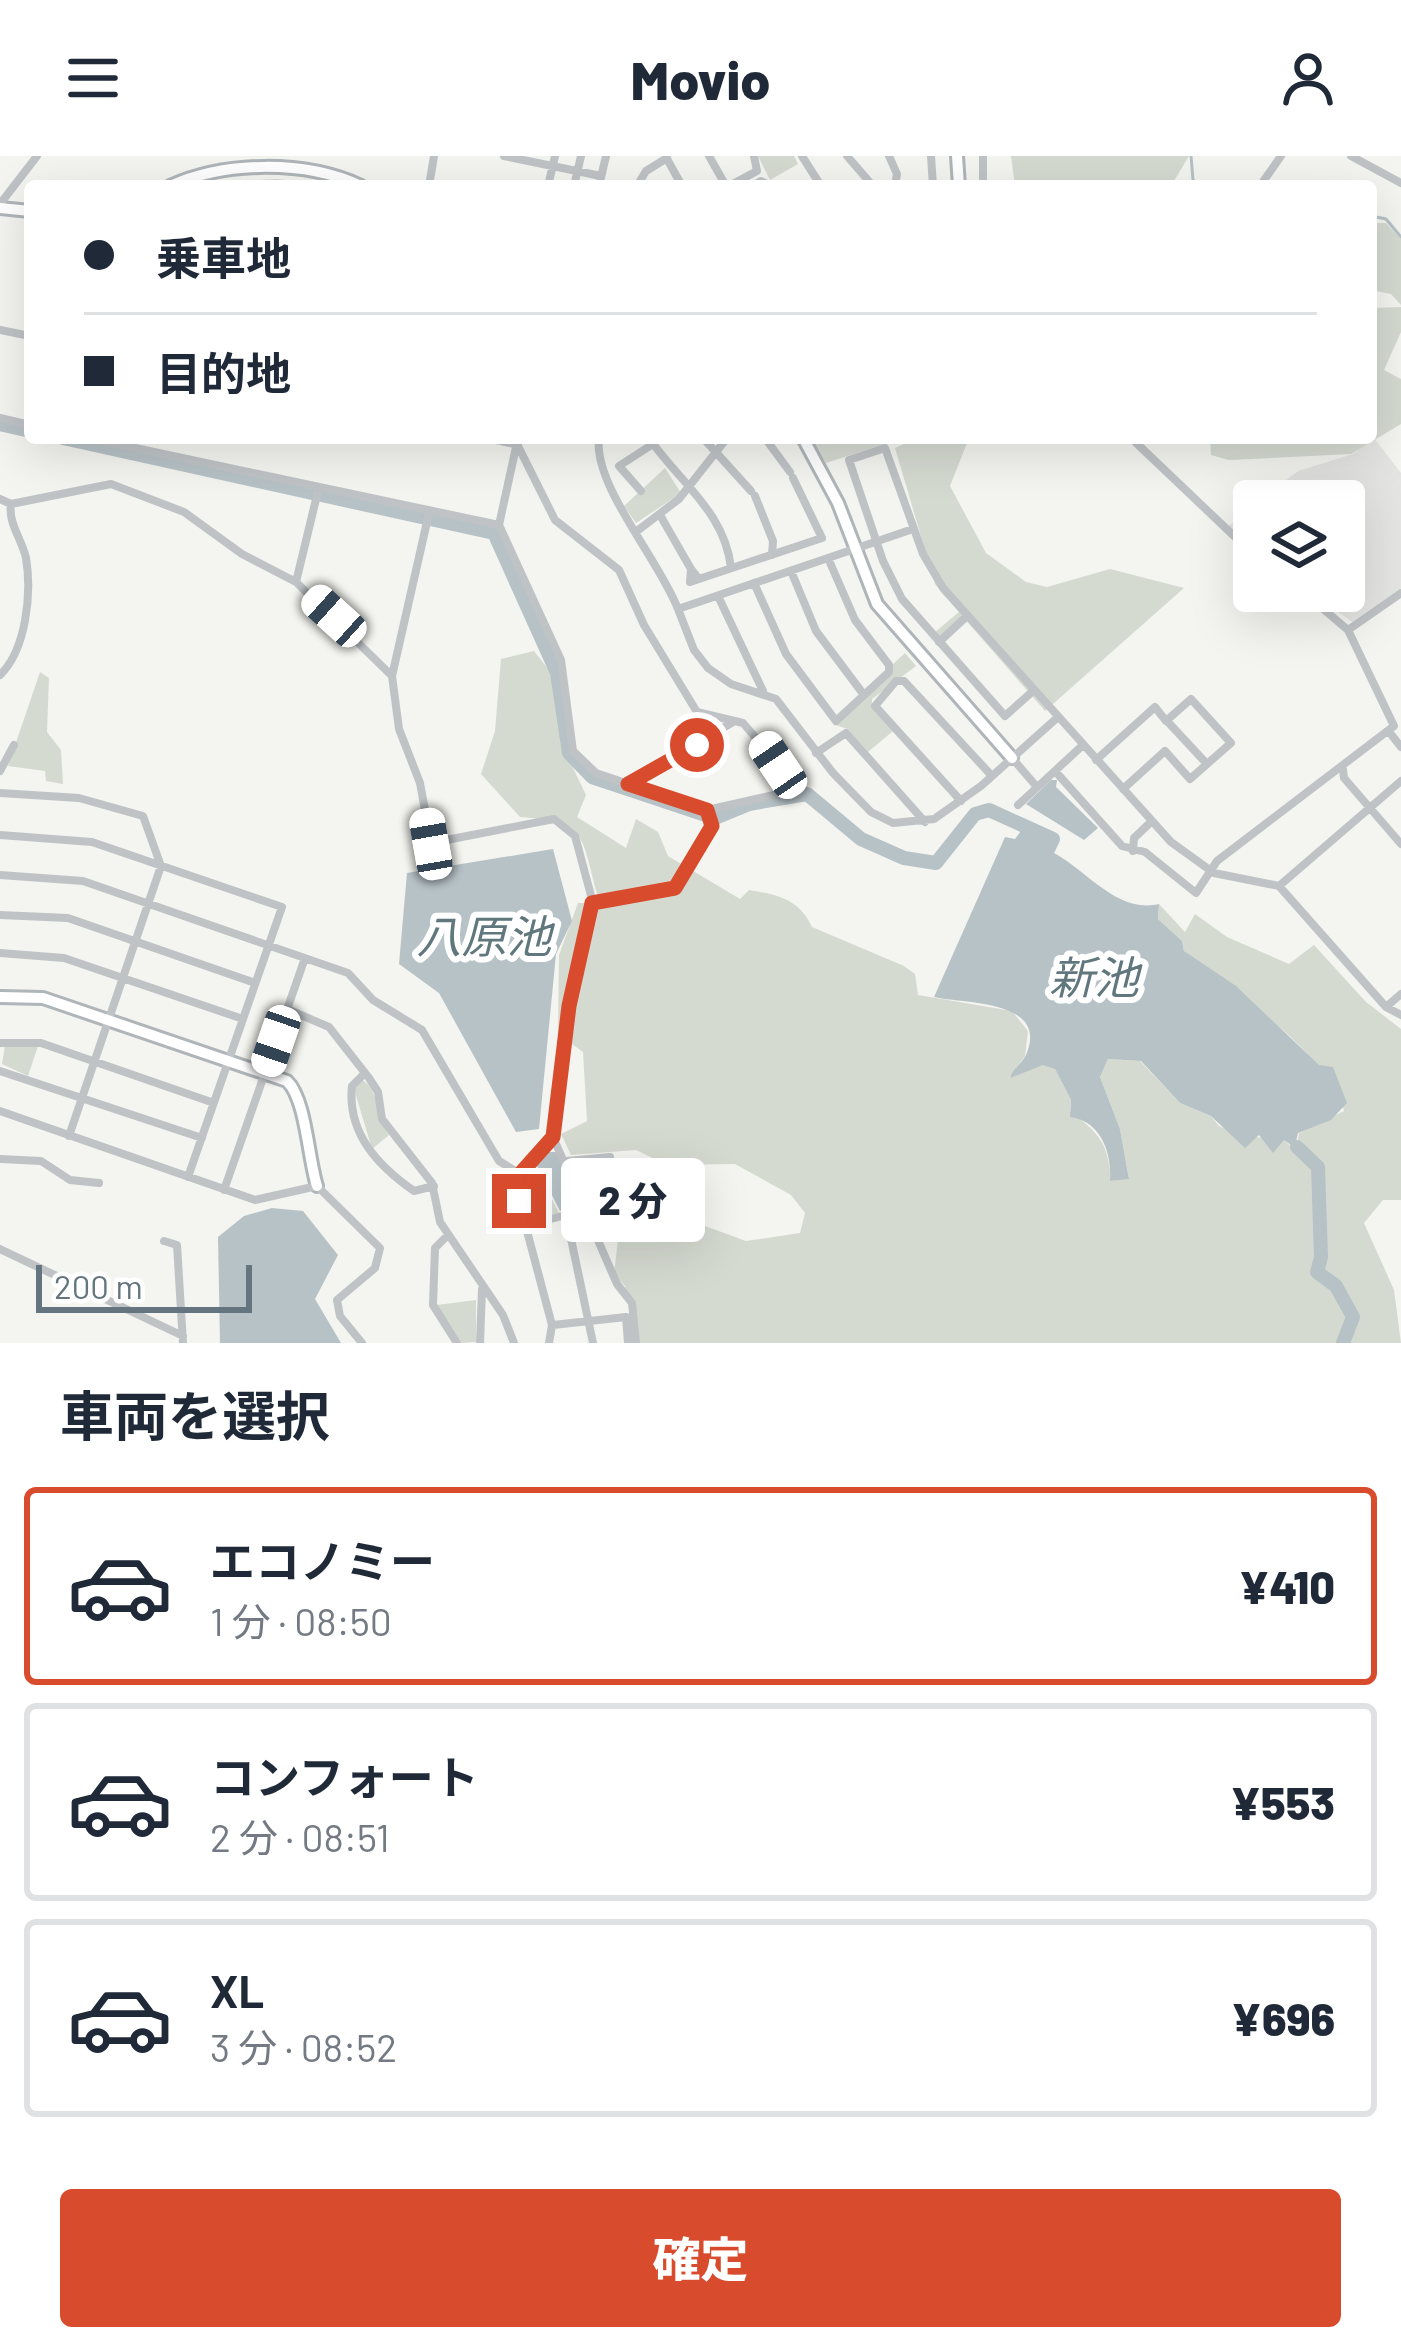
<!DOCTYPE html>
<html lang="ja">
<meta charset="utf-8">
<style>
body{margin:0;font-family:Barlow,"Noto Sans JP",sans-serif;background:#f2f2f3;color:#1f2937;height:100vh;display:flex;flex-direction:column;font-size:45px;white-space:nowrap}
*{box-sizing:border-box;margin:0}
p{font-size:39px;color:#747a83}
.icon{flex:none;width:66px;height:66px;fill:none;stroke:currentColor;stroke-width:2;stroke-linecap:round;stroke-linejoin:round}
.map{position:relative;height:1187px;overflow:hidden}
.drawer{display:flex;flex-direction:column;background:#fff;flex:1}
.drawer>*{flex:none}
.guide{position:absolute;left:24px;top:24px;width:1353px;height:264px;border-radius:12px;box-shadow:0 12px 48px #0002;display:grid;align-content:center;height:264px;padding:0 60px;background:#fff}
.controls{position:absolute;left:1233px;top:324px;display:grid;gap:24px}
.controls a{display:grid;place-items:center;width:132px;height:132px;border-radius:12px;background:#fff;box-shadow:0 12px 48px #0002;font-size:60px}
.scale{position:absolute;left:36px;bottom:30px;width:216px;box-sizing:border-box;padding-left:12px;border:6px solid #64757f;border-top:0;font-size:33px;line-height:42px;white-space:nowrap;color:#64757f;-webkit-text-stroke:9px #fff;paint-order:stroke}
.end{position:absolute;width:54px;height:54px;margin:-27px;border:15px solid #d84b2c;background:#fff;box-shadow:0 0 0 6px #fff}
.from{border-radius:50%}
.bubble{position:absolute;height:84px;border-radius:12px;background:#fff;box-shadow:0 12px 48px #0002;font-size:39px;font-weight:800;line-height:84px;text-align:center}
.car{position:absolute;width:36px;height:72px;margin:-36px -18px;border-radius:15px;box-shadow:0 0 9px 3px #0007;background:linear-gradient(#fff 24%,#345 0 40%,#fff 0 76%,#345 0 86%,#fff 0)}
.guide b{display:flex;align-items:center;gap:42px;height:114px;font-size:45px}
.guide b+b{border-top:3px solid #e0e1e3}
.guide i{width:30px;height:30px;background:#1f2937}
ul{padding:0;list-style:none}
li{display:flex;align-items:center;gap:36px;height:198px;margin:0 24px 18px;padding:0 36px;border:6px solid #e0e1e3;border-radius:12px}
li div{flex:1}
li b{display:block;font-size:45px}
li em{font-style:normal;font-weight:800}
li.selected{border-color:#d84b2c}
li>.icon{width:108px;height:108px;stroke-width:1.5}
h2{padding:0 60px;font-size:54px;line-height:144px}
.button{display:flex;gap:24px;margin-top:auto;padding:24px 60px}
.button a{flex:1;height:138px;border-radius:12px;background:#d84b2c;color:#fff;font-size:48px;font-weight:800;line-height:138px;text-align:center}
header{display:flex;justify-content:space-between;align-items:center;height:156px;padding:0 60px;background:#fff;font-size:54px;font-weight:800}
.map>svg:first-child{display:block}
.built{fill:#e4e5e3}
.green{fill:#d5dad1}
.water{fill:#b7c2c6}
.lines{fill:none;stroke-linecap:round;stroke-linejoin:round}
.stream{stroke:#b7c2c6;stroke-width:3}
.river{stroke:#b7c2c6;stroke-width:14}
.secondary-casing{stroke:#afb5b8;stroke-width:16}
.street{stroke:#bfc3c6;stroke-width:8}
.secondary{stroke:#fff;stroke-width:10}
.route{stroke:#d84b2c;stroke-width:15}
.labels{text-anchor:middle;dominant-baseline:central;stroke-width:12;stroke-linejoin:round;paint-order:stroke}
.water-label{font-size:45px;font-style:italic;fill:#60777d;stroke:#fff}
</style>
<header><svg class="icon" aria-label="menu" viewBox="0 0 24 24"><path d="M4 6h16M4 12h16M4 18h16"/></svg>Movio<svg class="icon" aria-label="person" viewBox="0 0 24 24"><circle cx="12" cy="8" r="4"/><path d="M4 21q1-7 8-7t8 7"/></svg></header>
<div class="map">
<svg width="1401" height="1187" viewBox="0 0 1401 1187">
<rect width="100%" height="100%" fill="#f4f4f0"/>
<path class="built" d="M1374 282 1401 317V432L1352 466 1309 435H1344V345H1259L1298 315 1353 298Z
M1254 349V394L1226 372Z"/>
<path class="green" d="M758 0H794L798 8 770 24Z
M1011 0H1189L1171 30H1015Z
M277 23 336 30H200L207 27Z
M1375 67H1386L1401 83V149L1391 138 1371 134Z
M1401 151V176L1384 214 1401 223V268L1351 298 1229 304 1211 299 1210 282H1371V152Z
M809 282H903L826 307Z
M916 282H969L950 330 986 397 1026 426 1047 431 1110 413 1184 432 1045 555 963 461 939 483 934 477 959 456 935 428 895 292Z
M665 312 681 337 636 367 624 350Z
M534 495 564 533 566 597 586 639 577 661 626 692 636 663 658 676 668 700 740 743 749 734C778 739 799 743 812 771L904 810 915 818 918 839 1012 855 1028 875 1025 900 1009 922 1043 908 1055 913 1071 944 1070 955C1099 978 1108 985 1111 1025L1129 1022 1120 973 1100 921 1108 903 1140 905 1180 947 1211 960 1219 970 1237 979 1284 984 1296 995 1299 977 1344 955C1332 901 1227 829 1184 795L1182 785 1158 763 1159 748 1185 776 1195 758 1227 781 1289 808 1314 789 1366 846 1401 873V1044H1383L1364 1067 1394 1134 1401 1187H637L625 1130 614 1118 620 1066 675 1059 746 1085 800 1077 805 1057 791 1039 735 1008 667 1009 636 994 571 999 561 978 587 965 583 896 558 878 559 799 578 747H600C580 684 593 666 520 661L481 618 495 575 501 503Z
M905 497 916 510 872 543V552L893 575 868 596 848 573 835 569 893 517V508Z
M40 516 49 522 47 576 61 594 63 628 46 625 45 615 8 610Z
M5 889 38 890 28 920 2 908Z
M362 924C380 934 376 962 389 979L372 993 354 933Z
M534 1008 559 1057 532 1064 524 1038Z
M476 1144V1186L462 1187 437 1149Z"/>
<path class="water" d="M1051 624H1057L1056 631 1098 672 1084 684 1026 648Z
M1021 675 1055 687 1052 696C1085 712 1116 758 1159 748L1158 763 1182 785 1184 795 1236 830 1319 909 1333 911 1347 947 1331 964 1298 977 1296 986 1312 996 1307 1001 1284 984 1273 997 1259 979 1245 992 1211 960 1180 947 1141 905 1108 903 1100 921 1120 973 1129 1023 1110 1025C1112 997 1101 965 1070 961L1071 944 1055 913 1043 909 1010 922C1012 913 1021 909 1026 899 1050 843 963 848 934 841L1005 681 1015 683Z
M553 693 572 765 556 798 539 973 516 976 439 837 399 808 407 717Z
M549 996H556L581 1050 560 1055 537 1010Z
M272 1052 303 1055 338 1099 315 1143 341 1187H220L218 1081 244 1060Z"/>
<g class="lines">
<path class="stream" d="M1191 0 1193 24 1200 30
M1371 60 1386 63 1401 81"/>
<path class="river" d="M0 268 30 275
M63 282 494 377 557 517 569 597 592 621 715 662 749 648 807 638 861 683 904 702 936 707 975 658 989 654 1053 683 1044 702
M1297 991 1318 1011 1321 1101 1317 1116 1336 1130 1353 1161 1343 1187"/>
<defs>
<path id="secondary" d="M957 0 959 30
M170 30C226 5 305 4 361 30
M0 52 30 55
M803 282 838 347 877 448 1012 602
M0 841 43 842 287 925C306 943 308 1002 317 1030"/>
</defs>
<use href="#secondary" class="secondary-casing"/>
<path class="street" d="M504 0 601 20
M709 0 726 30
M802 0 821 30
M847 0 873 30
M889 0 897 18 895 30
M931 0 933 30
M983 0V30
M1351 0 1401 27
M666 1 682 30
M429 30 434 0
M548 30 555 0
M574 30 581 0
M599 30 606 0
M637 30 646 15 667 2
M729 30 757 15 754 0
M752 30 761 25 771 30
M1260 30 1281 0
M0 48 37 0
M0 174 30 180
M0 262 30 269
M88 282 499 369
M488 282 518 289
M518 282 499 369 561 504 573 595 596 617 707 654 800 633
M599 282C593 329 658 402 678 453
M649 282C680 327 725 356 731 412
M703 282 751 335
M765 282 790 316
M1131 282 1254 399
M519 292 555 364 619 414 644 469 697 556 743 567 799 632
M641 335 619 310 653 288
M755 340 773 385 772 399
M0 343 11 348 111 328 184 356 242 398 296 426 392 520
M429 357 392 520 399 573 420 627 431 687 554 663 575 680 593 747 569 850 553 981 520 1018 519 1045 552 1169 549 1187
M660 359 691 413
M913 373 678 453 694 494 708 512 731 528 776 543 833 617 871 656 893 667 934 663 981 630 1058 561
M637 375 679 343 727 282
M791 415 816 475 864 539
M699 423 691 413 690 426 822 382 793 322
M296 426 318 335
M754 427 786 498 836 565 889 516V509L855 464 828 402
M718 440 763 535
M1348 474 1401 437
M939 486 967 460
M0 519C26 494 32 438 26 402 22 383 8 368 11 348
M1033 535 1005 560 902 443 883 405 849 304 885 292 923 398 943 432 1171 686 1214 717 1279 730 1386 851 1401 859
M1167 565 1207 608
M1390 577 1401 591
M816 597 846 577 925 666
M1012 602 1037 631
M1096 604 1155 551 1166 565 1191 543 1231 587 1190 623 1165 595 1123 633
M1343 614 1344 622 1401 688
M0 615 14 589
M1055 615 1122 690 1145 696 1196 737 1217 705 1394 570 1348 474 1302 435
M629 628 733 566
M0 637 79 642 143 660 161 710 69 980
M961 645 875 550 896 525H904L992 620
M1018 649 1083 589
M0 679 92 686 282 751 188 1021
M1133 695 1134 682 1152 665
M0 719 83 725 348 817 373 844 422 874 499 1005 520 1018
M1279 730 1401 625
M593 747 675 732 712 670 707 654
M0 759 68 762 255 827
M0 797 64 802 243 863
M1386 851 1401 838
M287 853 329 871 369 922 378 936 382 963 432 1027 440 1066 503 1159 514 1187
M0 887H41L214 947
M0 915 202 982
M365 917 352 930C347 977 378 1010 414 1035L434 1030
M0 955 255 1044 317 1030 380 1092 375 1112 337 1144 340 1160 362 1187
M553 981 617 1128 632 1147 636 1187
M0 1003 41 1005 70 1024 99 1027
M567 1005 610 1001
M224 1034 305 802
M528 1069 566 1059 593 1187
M448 1079 435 1092 433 1149 457 1187
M164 1085 177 1089 183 1187
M0 1093 183 1180
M553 1169 626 1161 628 1187
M480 1187 482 1133"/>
<use href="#secondary" class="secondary"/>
</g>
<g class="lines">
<path class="route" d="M519 1045 520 1018 553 981 569 850 592 747 675 732 712 670 707 654 628 628 697 589"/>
</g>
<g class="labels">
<g class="water-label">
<text x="484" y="779">八原池</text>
<text x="1094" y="820">新池</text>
</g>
</g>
</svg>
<div class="controls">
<a><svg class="icon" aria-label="layers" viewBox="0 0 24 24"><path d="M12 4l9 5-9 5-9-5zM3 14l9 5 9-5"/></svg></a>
</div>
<div class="scale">200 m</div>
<i class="end from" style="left:697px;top:589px"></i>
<i class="end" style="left:519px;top:1045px"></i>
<div class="bubble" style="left:561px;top:1002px;width:144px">2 分</div>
<i class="car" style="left:334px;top:460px;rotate:312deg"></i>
<i class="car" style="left:778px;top:609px;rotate:326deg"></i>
<i class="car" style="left:431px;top:688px;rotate:350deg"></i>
<i class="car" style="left:276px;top:885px;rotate:199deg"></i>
<div class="guide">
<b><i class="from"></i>乗車地</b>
<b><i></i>目的地</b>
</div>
</div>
<section class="drawer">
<h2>車両を選択</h2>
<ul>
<li class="selected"><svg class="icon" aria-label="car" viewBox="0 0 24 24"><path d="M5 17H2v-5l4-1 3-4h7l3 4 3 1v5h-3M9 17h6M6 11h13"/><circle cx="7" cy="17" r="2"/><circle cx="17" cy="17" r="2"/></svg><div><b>エコノミー</b><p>1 分 · 08:50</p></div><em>¥410</em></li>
<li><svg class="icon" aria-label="car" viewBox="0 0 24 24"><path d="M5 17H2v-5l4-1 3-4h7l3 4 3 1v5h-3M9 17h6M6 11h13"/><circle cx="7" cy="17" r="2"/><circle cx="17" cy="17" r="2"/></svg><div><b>コンフォート</b><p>2 分 · 08:51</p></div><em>¥553</em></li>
<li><svg class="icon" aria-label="car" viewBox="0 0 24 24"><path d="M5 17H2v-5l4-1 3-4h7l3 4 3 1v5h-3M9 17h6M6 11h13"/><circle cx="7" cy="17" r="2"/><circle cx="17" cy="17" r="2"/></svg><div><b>XL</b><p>3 分 · 08:52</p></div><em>¥696</em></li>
</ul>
<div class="button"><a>確定</a></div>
</section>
